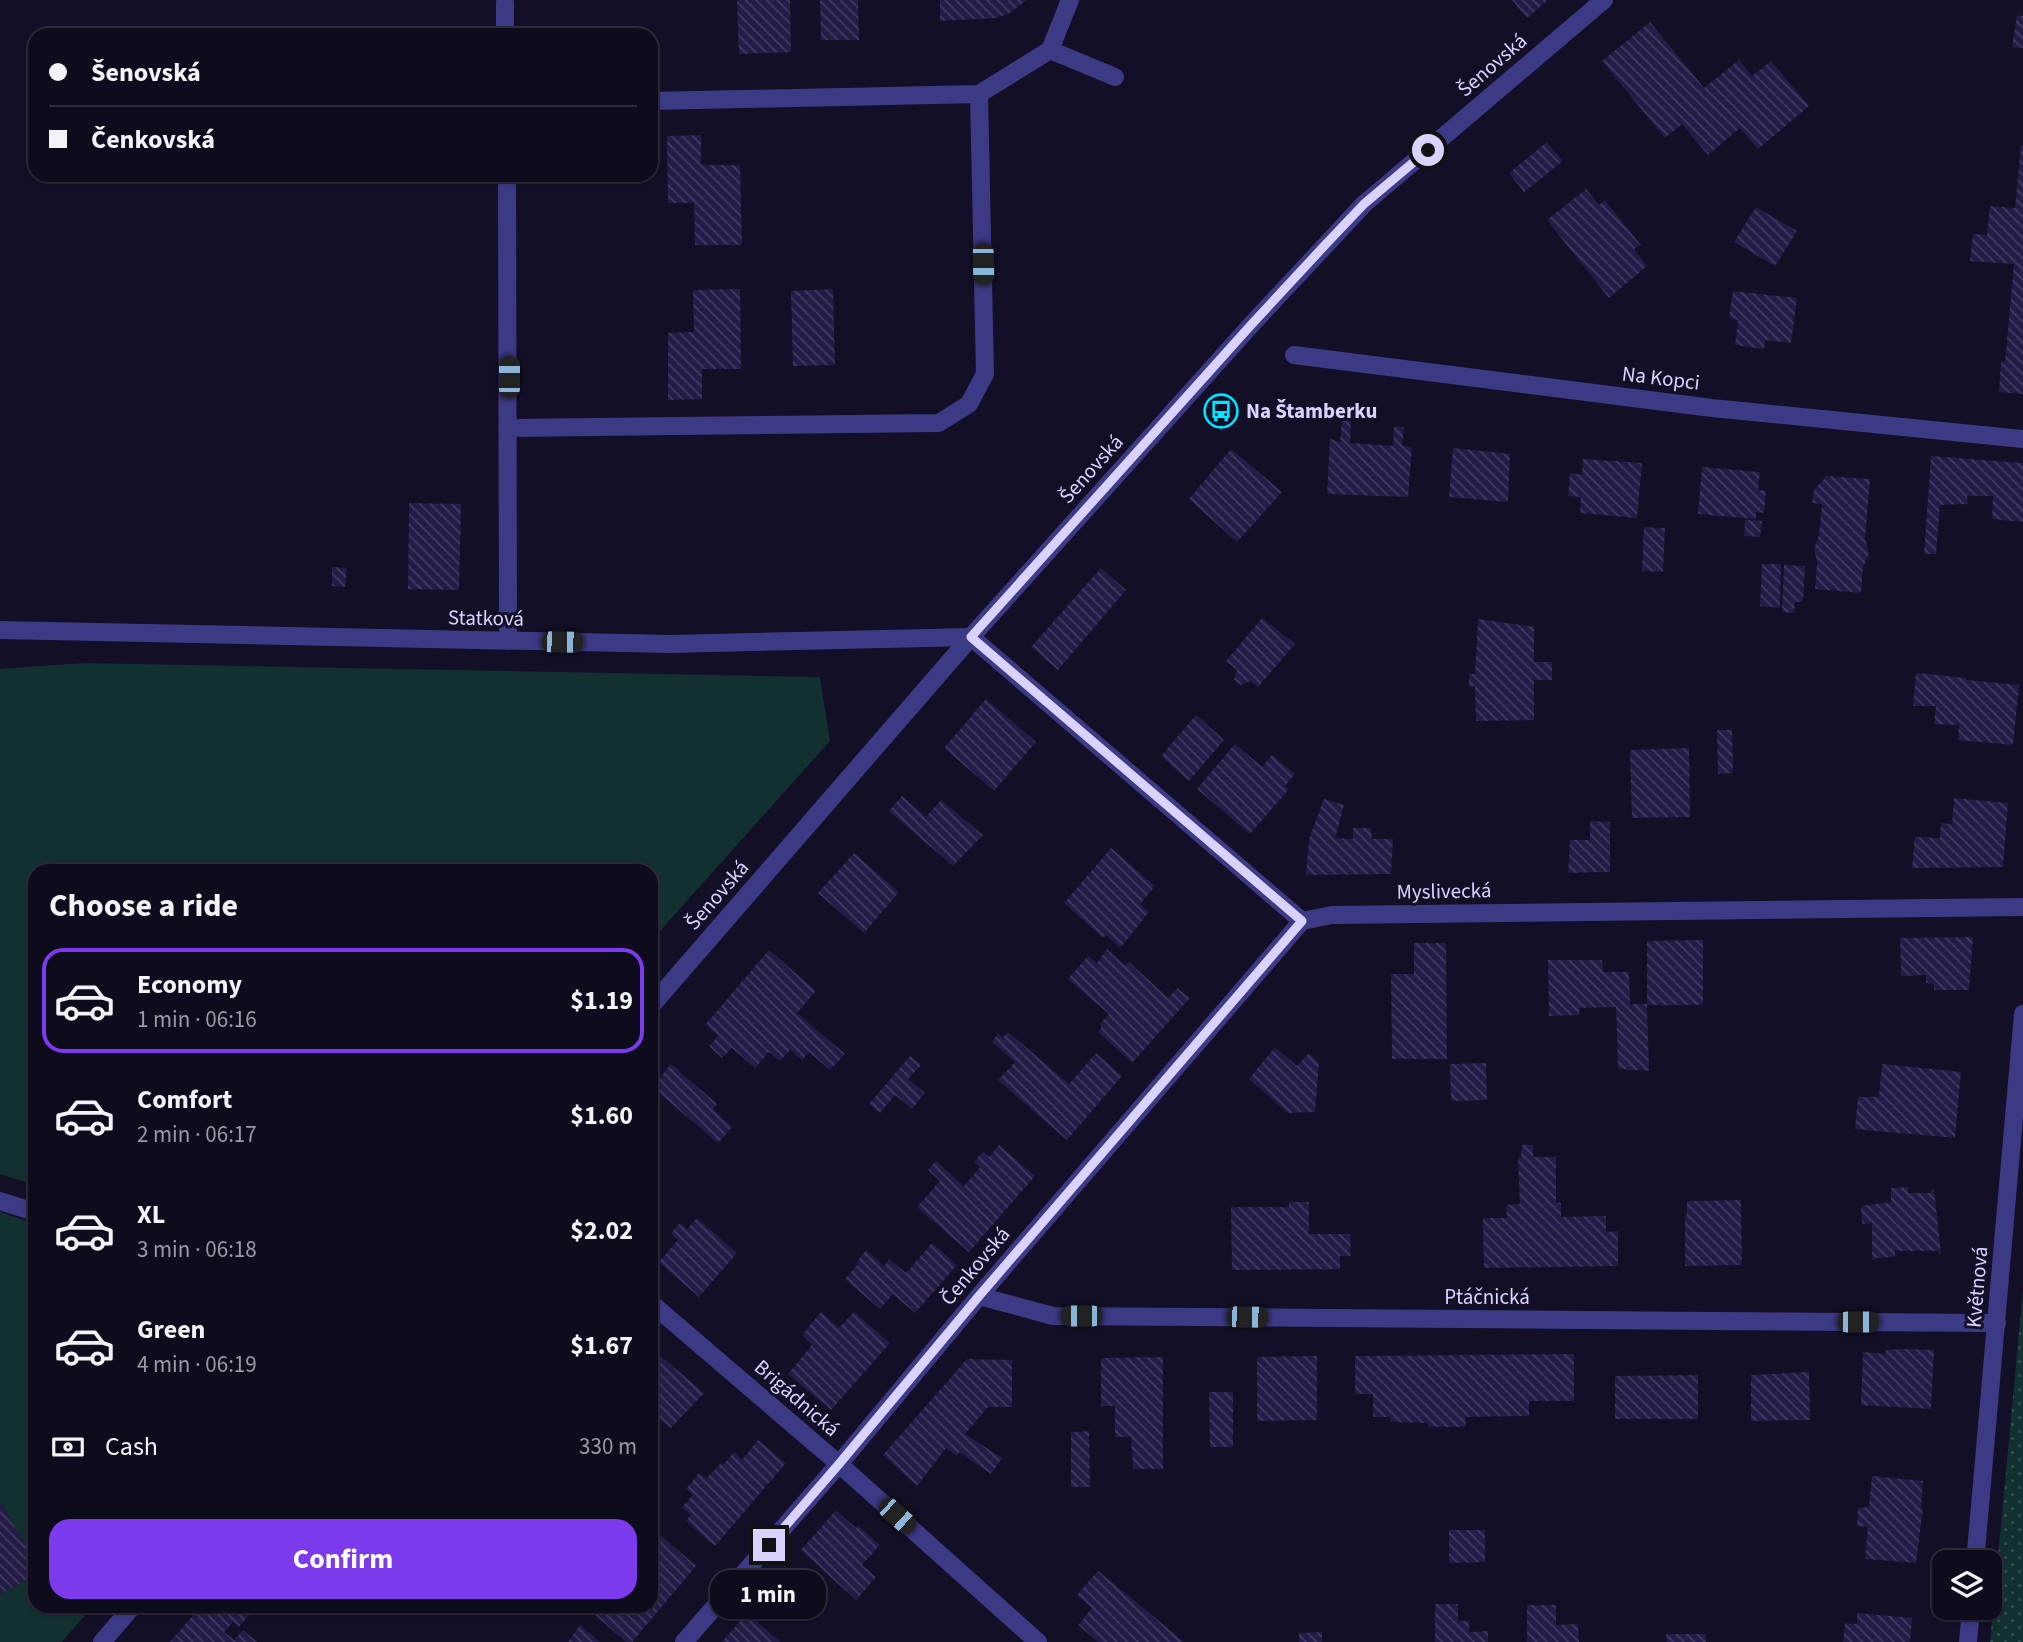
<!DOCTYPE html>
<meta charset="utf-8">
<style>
body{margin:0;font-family:"Source Sans 3",sans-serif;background:#1c1929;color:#f1f3f6;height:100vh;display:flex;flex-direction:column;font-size:26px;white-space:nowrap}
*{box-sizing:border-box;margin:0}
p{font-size:23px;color:#9b9ba3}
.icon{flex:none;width:38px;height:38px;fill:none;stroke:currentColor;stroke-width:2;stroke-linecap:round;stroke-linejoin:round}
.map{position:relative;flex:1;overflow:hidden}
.drawer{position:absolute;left:28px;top:864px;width:630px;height:749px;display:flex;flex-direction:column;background:#0e0b1c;border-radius:21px;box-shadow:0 2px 5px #0004,0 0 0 2px #2e2b3b}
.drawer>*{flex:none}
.banner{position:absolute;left:28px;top:28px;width:630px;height:154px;border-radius:21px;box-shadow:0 2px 5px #0004,0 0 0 2px #2e2b3b;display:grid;align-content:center;height:154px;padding:0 21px;background:#0e0b1c}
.controls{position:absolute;left:1932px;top:1550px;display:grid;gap:14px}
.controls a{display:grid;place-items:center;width:70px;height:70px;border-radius:14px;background:#0e0b1c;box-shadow:0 2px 5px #0004,0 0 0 2px #2e2b3b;font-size:35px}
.end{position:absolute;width:32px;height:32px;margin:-16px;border:9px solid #d9d4ff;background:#111;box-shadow:0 0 0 4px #111}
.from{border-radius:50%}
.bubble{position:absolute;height:49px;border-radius:21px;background:#0e0b1c;box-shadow:0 2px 5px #0004,0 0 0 2px #2e2b3b;font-size:23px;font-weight:700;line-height:49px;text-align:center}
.car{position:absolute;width:21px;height:42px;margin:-21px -10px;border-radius:9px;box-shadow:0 0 5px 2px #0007;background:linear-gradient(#222 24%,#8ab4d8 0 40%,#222 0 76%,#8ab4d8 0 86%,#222 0)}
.banner b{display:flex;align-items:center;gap:24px;height:66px;font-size:26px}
.banner b+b{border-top:2px solid #2e2b3b}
.banner i{width:18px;height:18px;background:#f1f3f6}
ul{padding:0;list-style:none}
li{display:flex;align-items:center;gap:21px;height:105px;margin:0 14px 10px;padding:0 7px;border:4px solid transparent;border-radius:21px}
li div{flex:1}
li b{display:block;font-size:26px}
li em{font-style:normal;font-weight:700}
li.on{border-color:#7c3aed}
li>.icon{width:63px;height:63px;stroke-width:1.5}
h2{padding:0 21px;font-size:32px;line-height:84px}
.pay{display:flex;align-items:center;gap:18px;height:77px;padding:0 21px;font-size:26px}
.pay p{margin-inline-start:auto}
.button{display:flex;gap:14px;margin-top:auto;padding:14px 21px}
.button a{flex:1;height:80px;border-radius:21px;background:#7c3aed;color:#fff;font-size:28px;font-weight:700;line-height:80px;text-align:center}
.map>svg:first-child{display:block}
.grass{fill:#12302f}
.garden{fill:url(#garden-dots)}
.building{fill:url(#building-back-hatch)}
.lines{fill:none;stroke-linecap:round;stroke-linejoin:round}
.service{stroke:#3d3a85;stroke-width:18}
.minor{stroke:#3d3a85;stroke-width:18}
.tertiary{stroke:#3d3a85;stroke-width:18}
.route{stroke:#d9d4ff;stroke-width:9}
.labels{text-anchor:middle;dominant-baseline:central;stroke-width:6;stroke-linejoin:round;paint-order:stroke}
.street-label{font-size:21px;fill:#d9d4ff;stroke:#130f26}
.poi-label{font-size:21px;font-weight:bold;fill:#d9d4ff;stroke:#130f26;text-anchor:start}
</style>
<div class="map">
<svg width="2023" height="1642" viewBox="0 0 2023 1642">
<defs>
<pattern id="garden-dots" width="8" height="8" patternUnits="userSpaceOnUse" patternTransform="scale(1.75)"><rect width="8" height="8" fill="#12302f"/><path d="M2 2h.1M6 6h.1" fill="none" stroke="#344d4e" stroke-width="1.8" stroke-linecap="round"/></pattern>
<pattern id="building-back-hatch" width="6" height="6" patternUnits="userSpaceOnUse" patternTransform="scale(1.75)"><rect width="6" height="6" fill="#241b47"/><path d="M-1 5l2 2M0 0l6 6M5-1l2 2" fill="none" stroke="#433b63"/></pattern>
</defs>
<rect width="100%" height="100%" fill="#130f26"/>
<path class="grass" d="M83 663 820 677 830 741 651 941V872H35V1185L0 1174V669Z
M0 1212 35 1224V1561L0 1502Z
M35 1574V1606L92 1607 62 1642H0V1595Z"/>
<path class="garden" d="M2023 1290V1642H1990Z"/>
<path class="building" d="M737 0H790L791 52 739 54Z
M820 0H858L859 40H821Z
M940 0H1027L1008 14 996 18 940 21Z
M1512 0H1548L1527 18Z
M2017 15 2023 16V48L2012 47Z
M1650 22 1704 88 1739 60 1752 76 1771 61 1809 106 1758 149 1740 128 1708 155 1682 124 1665 138 1602 61Z
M701 135V165H740L742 245H695L694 203H668L667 136Z
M1547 142 1563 161 1524 192 1509 173Z
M2021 145H2023V394L1999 392 2001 362H2005L2014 264 1970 261 1973 234 1987 235 1990 206 2015 208Z
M1586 189 1599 205 1605 200 1623 223 1641 245 1634 249 1647 266 1609 298 1547 220Z
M1756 207 1797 231 1775 266 1734 242Z
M740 289 741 369H702V399L668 400V333L694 332 693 290Z
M833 289 835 365 793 366 791 291Z
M1733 291 1797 298 1791 343 1765 340 1764 349 1735 345 1738 320 1729 318Z
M1342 421H1351L1350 443 1393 446 1394 427H1404L1402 446 1412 447 1408 497 1327 494 1330 439 1340 442Z
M1453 448 1510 454 1508 502 1449 497Z
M1231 449 1282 492 1237 542 1189 499Z
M1931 456 2023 463V522L1992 519 1993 496H1967L1968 504 1940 505 1936 554H1924Z
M1583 459 1642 463 1637 518 1580 513 1581 497 1568 496 1570 473 1582 475Z
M1702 467 1760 472 1758 490 1766 491 1764 513 1756 512V519L1698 514Z
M1825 476 1870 479 1865 539 1869 554 1863 567 1861 593 1815 589 1817 562 1814 549 1819 535 1822 504 1812 503 1814 490 1824 479Z
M409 503 461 504 459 590 408 589Z
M1745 520 1762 521 1760 537 1744 536Z
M1644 527 1665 528 1663 572 1642 571Z
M1762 564H1781L1780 608 1760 606Z
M1784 565 1805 566 1803 602H1795L1794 613 1782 612Z
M332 567 347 568 345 587 332 586Z
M1101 568 1126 590 1058 670 1031 647Z
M1262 618 1295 644 1258 687 1250 681 1241 685 1234 680 1237 670 1226 661Z
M1478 619 1534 627V662H1552V680H1534V720L1476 721 1475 686 1469 687V674H1475Z
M1916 673 1966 678V680L2019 685 2013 745 1958 740 1959 725 1934 724 1936 706H1913Z
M986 699 1036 742 994 791 944 748Z
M1196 715 1224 740 1189 781 1161 756Z
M1717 730H1732L1733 773 1718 774Z
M1235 744 1262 767 1272 755 1295 774 1285 786 1289 789 1250 834 1197 789Z
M1689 748 1690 817 1632 818 1630 750Z
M902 796 926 817 941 800 983 835 953 866 889 811Z
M1954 798 2008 803 2003 867 1912 868 1915 837 1940 838 1941 823 1952 824Z
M1324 799 1344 805 1335 838 1353 839V828H1371L1372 839H1393L1391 874 1306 875 1309 839Z
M1590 821 1610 822V872L1568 873 1570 840H1590Z
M1111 848 1155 886 1140 904 1149 912 1120 948 1106 935 1103 938 1064 903Z
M854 853 899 892 864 933 818 893Z
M1973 937 1969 990H1934V984L1926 983V975L1901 976 1900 938Z
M1703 940V1005H1647V941Z
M1414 943H1446L1447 1059H1392L1391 974H1414Z
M1107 949 1125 966 1129 962 1168 998 1177 988 1190 998 1132 1063 1098 1032 1102 1027 1100 1024 1109 1014 1068 979 1088 956 1097 963Z
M769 950 816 991 797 1013 845 1054 830 1070 809 1052 802 1060 790 1050 780 1061 769 1052 755 1068 732 1048 722 1058 709 1046 718 1036 705 1025Z
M1548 960H1602L1603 972H1629L1630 1004H1647L1649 1071 1618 1069 1616 1007 1580 1008 1579 1015 1549 1016Z
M1008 1032 1069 1084 1096 1053 1122 1076 1067 1140 998 1080 1015 1062 992 1042 998 1033 1003 1038Z
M1275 1047 1297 1066 1309 1053 1319 1063 1315 1112 1288 1113 1249 1079Z
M910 1056 921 1065 908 1079 925 1093 912 1109 895 1095 880 1113 869 1104Z
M1486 1063 1487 1100 1451 1101 1450 1064Z
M671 1064 717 1104 713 1109 732 1127 718 1143 652 1087Z
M1882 1064 1961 1072 1955 1138 1855 1129 1858 1097H1879Z
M999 1145 1035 1176 969 1252 917 1207 940 1181 928 1170 936 1161 964 1186 980 1167 974 1162 983 1152 989 1157Z
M1522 1145H1533V1157H1556V1202L1561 1203V1217L1606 1216V1232L1618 1231V1266L1484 1268 1483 1218H1507L1506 1205 1520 1204 1518 1157H1521Z
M1908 1187V1193H1931V1189H1934L1941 1254H1939L1938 1251H1895V1257L1875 1258V1260H1872V1223L1862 1224 1861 1206 1891 1202V1188Z
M1741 1200 1742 1265 1685 1266V1215H1687V1201Z
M1289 1202H1309V1234H1350L1351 1256H1340V1269L1232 1270 1231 1207H1289Z
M697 1218 737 1253 699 1297 659 1262 678 1240 671 1233 680 1223 687 1229Z
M932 1243 957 1265 915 1313 893 1294 880 1309 845 1279 858 1264 857 1262 866 1250 884 1266 889 1259 906 1273Z
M821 1312 839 1328 854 1312 890 1343 831 1410 788 1374 812 1345 802 1335Z
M651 1348 704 1393 671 1428 651 1412Z
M1904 1349 1934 1350 1931 1409 1861 1405 1863 1352 1885 1354 1886 1350Z
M1574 1354V1401H1529V1416L1465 1417 1466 1427H1428V1423L1391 1422 1390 1417H1373V1394H1355V1356Z
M1317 1356V1420L1257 1421V1357Z
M1163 1357V1469H1133L1131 1437H1115V1406H1101V1358Z
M967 1359 1012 1360V1407H988L965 1434 1002 1458 991 1474 959 1452 957 1456 946 1448 917 1486 883 1455Z
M1809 1372 1810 1420 1751 1421V1375Z
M1698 1375V1419H1615V1376Z
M1209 1392H1233V1447H1210Z
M1089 1431 1090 1487H1071V1432Z
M758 1440 786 1463 715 1546 686 1521 691 1515 682 1507 693 1495 686 1489 699 1473 706 1479 721 1463 723 1465 734 1452 742 1460Z
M1872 1476 1923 1481 1921 1507 1923 1508 1916 1563 1865 1559 1868 1527 1857 1526 1858 1508 1869 1507Z
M0 1502 35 1561V1574L0 1595Z
M836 1510 856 1528 858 1525 880 1545 862 1565 876 1577 856 1600 801 1550Z
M1449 1530H1485V1562L1449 1563Z
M659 1534 696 1566 632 1642H626L587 1608 589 1606H651V1536L655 1540Z
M1098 1571 1141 1606 1184 1642H1098L1078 1625 1092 1608 1077 1595Z
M1435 1604H1458V1621H1469V1632L1488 1631V1642H1435Z
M1527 1605H1556V1625L1578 1624 1579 1642H1527Z
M201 1606H257L239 1627 233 1622 224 1632 234 1640 243 1630 257 1642H170Z
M747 1613 780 1642H722Z
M1857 1613 1912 1618 1910 1642H1843L1845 1623 1857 1624Z
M580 1625 600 1642H568Z
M1322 1632V1642H1299V1633Z
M1666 1634H1706V1642H1667Z"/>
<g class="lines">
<path class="service" d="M0 1201 35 1212"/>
<path class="minor" d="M505 3V35
M1050 50 1070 0
M979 94 1050 50 1115 77
M507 175 508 641
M1294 355 1712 408 2023 439
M509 428 939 423 969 404 985 374 979 94 651 101
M0 630 670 644 971 637 1302 921 1332 915 2023 907
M979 1296 1053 1316 1997 1323
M651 1303 839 1464 1038 1642
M1975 1563 2023 1014
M684 1642 839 1464 979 1296 1302 921
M1968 1642 1971 1608"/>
<path class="tertiary" d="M651 1006 971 637 1251 325 1364 204 1604 0
M102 1642 133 1606"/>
</g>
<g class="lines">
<path class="route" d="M769 1545 839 1464 979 1296 1302 921 971 637 1251 325 1326 244 1364 204 1428 150"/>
</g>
<defs>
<symbol id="bus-ring" viewBox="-11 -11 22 22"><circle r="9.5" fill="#130f26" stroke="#00e5ff" stroke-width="1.5"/><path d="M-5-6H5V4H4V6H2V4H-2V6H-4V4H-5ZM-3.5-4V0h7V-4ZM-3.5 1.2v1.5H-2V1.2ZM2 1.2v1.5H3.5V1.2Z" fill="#00e5ff"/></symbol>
</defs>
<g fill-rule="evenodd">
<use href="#bus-ring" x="1202" y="392" width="38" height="38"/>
</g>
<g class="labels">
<g class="street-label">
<text transform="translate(1492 65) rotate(-41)">Šenovská</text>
<text transform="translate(1661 378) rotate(7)">Na Kopci</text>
<text transform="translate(1091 469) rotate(-48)">Šenovská</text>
<text transform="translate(486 618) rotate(1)">Statková</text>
<text transform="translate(1444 891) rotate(-1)">Myslivecká</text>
<text transform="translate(717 895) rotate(-49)">Šenovská</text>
<text transform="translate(975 1266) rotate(-50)">Čenkovská</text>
<text transform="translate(1977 1287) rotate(-85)">Květnová</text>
<text x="1487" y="1297">Ptáčnická</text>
<text transform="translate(797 1398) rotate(41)">Brigádnická</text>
</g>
<g class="poi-label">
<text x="1246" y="411">Na Štamberku</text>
</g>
</g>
</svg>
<div class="controls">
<a><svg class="icon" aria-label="layers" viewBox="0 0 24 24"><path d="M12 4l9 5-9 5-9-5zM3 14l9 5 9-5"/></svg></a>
</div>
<i class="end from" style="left:1428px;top:150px"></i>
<i class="end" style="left:769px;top:1545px"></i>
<div class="bubble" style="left:710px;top:1570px;width:116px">1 min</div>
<i class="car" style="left:983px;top:264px;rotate:179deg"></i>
<i class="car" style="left:509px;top:377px;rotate:0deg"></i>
<i class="car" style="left:562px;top:642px;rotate:91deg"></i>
<i class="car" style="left:1081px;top:1316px;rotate:270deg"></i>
<i class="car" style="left:1247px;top:1317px;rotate:91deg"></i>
<i class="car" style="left:1858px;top:1322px;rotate:90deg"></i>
<i class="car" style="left:897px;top:1516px;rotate:132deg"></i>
<div class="banner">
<b><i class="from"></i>Šenovská</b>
<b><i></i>Čenkovská</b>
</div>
<section class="drawer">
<h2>Choose a ride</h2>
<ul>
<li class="on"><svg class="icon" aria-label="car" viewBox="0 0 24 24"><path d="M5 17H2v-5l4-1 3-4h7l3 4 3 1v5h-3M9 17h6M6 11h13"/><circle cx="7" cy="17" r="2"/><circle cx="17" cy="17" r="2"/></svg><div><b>Economy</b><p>1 min · 06:16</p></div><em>$1.19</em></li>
<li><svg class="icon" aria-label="car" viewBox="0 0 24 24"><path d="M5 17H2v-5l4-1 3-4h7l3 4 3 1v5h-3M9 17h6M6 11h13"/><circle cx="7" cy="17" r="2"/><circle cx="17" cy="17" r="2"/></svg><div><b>Comfort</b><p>2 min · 06:17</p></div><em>$1.60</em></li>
<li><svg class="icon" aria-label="car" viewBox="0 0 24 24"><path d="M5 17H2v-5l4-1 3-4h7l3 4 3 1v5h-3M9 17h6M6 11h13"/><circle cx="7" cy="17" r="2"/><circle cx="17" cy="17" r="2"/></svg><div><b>XL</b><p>3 min · 06:18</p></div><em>$2.02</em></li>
<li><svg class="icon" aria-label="car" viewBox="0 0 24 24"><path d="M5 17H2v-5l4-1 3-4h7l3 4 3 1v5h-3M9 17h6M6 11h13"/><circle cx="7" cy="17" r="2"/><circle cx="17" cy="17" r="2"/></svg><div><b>Green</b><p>4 min · 06:19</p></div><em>$1.67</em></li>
</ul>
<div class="pay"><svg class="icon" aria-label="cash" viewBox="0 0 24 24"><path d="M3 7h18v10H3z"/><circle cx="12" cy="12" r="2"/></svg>Cash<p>330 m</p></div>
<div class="button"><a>Confirm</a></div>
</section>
</div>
